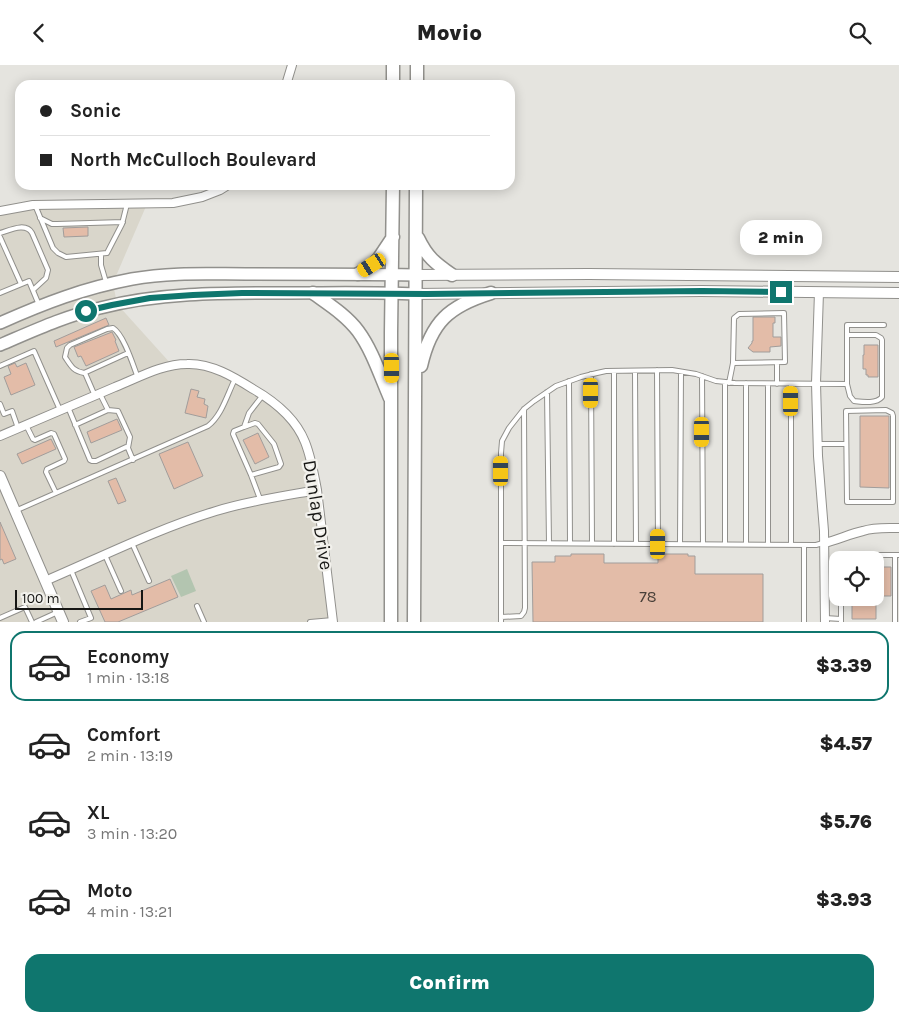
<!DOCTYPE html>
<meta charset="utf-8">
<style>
body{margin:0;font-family:Karla,sans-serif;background:#f2f2f2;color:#222;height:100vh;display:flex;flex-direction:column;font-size:19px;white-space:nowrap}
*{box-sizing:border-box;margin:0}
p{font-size:16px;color:#767676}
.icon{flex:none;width:28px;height:28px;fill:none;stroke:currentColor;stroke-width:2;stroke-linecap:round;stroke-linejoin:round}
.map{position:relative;height:557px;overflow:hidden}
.drawer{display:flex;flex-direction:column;background:#fff;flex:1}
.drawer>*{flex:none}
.guide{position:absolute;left:15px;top:15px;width:500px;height:110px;border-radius:15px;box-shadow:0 2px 12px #0003;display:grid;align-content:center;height:110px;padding:0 25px;background:#fff}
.controls{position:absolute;left:829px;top:486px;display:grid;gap:10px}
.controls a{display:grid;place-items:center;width:55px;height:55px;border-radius:10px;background:#fff;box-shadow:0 2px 12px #0003;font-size:25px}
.scale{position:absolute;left:15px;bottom:12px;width:128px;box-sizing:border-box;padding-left:5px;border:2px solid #161614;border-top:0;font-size:14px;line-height:18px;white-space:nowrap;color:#161614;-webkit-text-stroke:4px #f2f1ec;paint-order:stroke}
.end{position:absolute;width:22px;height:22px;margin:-11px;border:6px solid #0f766e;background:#fff;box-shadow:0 0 0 2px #fff}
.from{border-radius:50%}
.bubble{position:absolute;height:35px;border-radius:15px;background:#fff;box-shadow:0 2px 12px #0003;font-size:16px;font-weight:800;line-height:35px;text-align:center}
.car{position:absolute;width:15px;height:30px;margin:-15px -8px;border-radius:6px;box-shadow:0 0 4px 1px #0007;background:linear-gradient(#f5c518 24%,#345 0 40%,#f5c518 0 76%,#345 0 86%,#f5c518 0)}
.guide b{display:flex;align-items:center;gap:18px;height:48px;font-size:19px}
.guide b+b{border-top:1px solid #e0e0e0}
.guide i{width:12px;height:12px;background:#222}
ul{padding:9px 0 0;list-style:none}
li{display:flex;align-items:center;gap:15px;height:70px;margin:0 10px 8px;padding:0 15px;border:2px solid transparent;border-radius:15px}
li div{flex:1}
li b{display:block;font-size:19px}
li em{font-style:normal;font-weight:800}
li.selected{border-color:#0f766e}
li>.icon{width:45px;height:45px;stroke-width:1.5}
.primary-button{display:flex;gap:10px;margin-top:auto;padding:10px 25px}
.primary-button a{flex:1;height:58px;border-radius:15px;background:#0f766e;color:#fff;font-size:20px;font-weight:800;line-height:58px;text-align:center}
header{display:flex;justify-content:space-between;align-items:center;height:65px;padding:0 25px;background:#fff;font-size:22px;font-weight:800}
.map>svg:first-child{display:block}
.built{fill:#d9d6cb}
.green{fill:#b3c5b0}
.building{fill:#e3bca8;stroke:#a19d9b}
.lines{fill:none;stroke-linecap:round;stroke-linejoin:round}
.service-casing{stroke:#91908c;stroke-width:6}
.minor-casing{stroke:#91908c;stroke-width:10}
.tertiary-casing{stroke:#91908c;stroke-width:12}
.secondary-casing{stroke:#91908c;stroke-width:14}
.trunk-casing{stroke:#91908c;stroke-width:15}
.service{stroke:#fff;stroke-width:4}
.minor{stroke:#fff;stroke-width:8}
.tertiary{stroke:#fff;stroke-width:10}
.secondary{stroke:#fff;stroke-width:11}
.trunk{stroke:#fff;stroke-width:12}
.route{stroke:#0f766e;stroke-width:6}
.labels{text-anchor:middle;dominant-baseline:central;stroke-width:4.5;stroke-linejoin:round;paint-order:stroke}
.number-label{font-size:16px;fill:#494039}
.street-label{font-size:19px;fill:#161614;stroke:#f2f1ec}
</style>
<header><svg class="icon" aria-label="back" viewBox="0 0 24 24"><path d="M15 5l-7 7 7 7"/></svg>Movio<svg class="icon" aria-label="search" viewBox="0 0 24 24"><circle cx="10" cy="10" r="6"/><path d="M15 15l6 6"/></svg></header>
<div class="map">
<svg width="899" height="557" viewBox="0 0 899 557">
<rect width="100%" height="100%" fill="#e5e4df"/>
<path class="built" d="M147 139 113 218 117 239 172 300 215 304 284 346 309 387 333 557H0V146Z"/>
<path class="green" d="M187 504 196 526 181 532 171 511Z"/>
<path class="building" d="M88 162V171L64 172 63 163Z
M753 252H775V258H773V272H781V281L770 282V287H753L748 283 752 278V276H753Z
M106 253 109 260 56 282 54 276Z
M112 267 116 275 115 276 119 286 86 301 81 291 78 292 74 282Z
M864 280H878V312H868V310H866V304H863V290H864Z
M15 298 17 302 26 298 35 320 11 330 4 312 11 309 8 301Z
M191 324 199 326 197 332 205 334 204 339 208 341 206 353 185 348Z
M860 351H889V423L860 422Z
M117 354 122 365 91 378 87 367Z
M258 368 269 392 255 399 243 375Z
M51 374 56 384 22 399 17 389Z
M188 377 203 411 174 424 159 389Z
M116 413 126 436 118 439 108 416Z
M0 457 16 494 4 499 2 494 0 495Z
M571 489H604V498H658V489H688V491H695V509H763V557H533L532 497H555V491H571Z
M875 502H891V531H875Z
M170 514 178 532 118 557H105L91 526 105 520 111 534 131 525 132 530Z
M852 532H876V554H852Z"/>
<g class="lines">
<defs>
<path id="service" d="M35 140 53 183 58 188 66 192 107 188 122 159 127 139
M40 153 52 159H57L123 157
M0 168C10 165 26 157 32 168L48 205 46 213 33 225
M0 172 21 219
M101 189V200L106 217
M0 228 29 216 39 240
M128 288 84 308C73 306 71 301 65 292L67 283 70 280 107 264 113 263C124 270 133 300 138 313
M777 298V319
M0 301 34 286 60 345
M657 305 658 479
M635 306 636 479
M85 308 95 331
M591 309 592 478
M702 311 703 479
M569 316 570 478
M725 317V479
M729 318 733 298 734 253 739 249 784 248 785 297 733 298
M768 319V479
M847 319 850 331 854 336C863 337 876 339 882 332V275L881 273 876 270H847
M547 327 549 478
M100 329 108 345
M0 339 4 349 12 346 18 363
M68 342 90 395 92 396H96L126 382 128 383 133 395
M886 345 892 348 893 351V437H847L846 346Z
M26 360 33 374 35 375 51 368 54 369 65 394 64 396 47 404 46 407 56 428
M75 360 108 345 118 346 130 372 128 383
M244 362 234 366 233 369 251 410
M818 379H846
M260 434 251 410 279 402 281 399 274 379 258 359 255 358 244 362 249 348 263 330
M15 446 208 361C222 350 227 330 235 314
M132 478 149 516
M501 478 816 480 823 478
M614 479V306
M680 479 681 307
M746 479V318
M791 480V319
M804 480V557
M105 490 121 526
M895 490V557
M841 495 842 492 847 490H899
M71 505 91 553 80 557
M197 541 204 557
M501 552 521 551 524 547 525 543 524 344
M0 553 25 542 32 557
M825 553 841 554
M36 557 58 547
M310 557 333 555
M501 557V388L502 376 509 363 524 344 534 336 556 321 581 312 597 308 606 306 672 305 696 309 716 316 735 318 847 319V260H884
M841 557V532"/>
<path id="minor" d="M286 20 292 0
M0 146 33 140 173 138 202 132 220 125 228 120
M819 227 816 318 818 391 824 466 825 557
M0 371C38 355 77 338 115 322 138 313 162 299 187 299 211 298 234 312 253 324 274 336 296 354 305 377 311 392 314 409 317 425L333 557
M824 478C838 475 849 469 863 466 874 462 887 463 899 463
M45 516C101 492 157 464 216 446 248 436 283 431 317 425"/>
<path id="tertiary" d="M416 210 589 209 899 212
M416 229 701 226 899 228
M0 411 63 557"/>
<path id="secondary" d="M0 258C45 238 84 223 132 214 170 207 208 209 246 209 302 209 359 209 416 210
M0 280C33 266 65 251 100 243 162 227 226 228 290 228 332 228 374 227 416 229"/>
<path id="trunk" d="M393 20V0
M417 20V0
M418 173C427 192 435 198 452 210
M358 209 372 201 379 193 393 172
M313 228C328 239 346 250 358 266 372 285 380 310 390 333
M421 301C431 257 449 241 491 228
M391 557V268L393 120
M414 557 416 120"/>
</defs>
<use href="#service" class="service-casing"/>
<use href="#minor" class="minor-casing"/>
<use href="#tertiary" class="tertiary-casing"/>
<use href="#secondary" class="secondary-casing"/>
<use href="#trunk" class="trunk-casing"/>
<use href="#service" class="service"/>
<use href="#minor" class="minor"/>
<use href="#tertiary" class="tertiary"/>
<use href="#secondary" class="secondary"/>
<use href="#trunk" class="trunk"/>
</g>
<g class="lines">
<path class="route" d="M86 246 112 240 150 233 193 230 242 228 427 229 702 226 781 227"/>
</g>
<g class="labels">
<g class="number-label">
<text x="648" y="531">78</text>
</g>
<g class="street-label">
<text transform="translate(318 450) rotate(81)">Dunlap Drive</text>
</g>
</g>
</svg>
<div class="controls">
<a><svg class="icon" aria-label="locate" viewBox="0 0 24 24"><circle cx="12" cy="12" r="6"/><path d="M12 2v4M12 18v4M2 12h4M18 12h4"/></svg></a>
</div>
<div class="scale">100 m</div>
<i class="end from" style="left:86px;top:246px"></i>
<i class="end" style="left:781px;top:227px"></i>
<div class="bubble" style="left:740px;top:155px;width:82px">2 min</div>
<i class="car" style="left:372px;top:200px;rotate:238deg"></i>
<i class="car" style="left:392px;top:303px;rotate:180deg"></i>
<i class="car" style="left:591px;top:328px;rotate:180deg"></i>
<i class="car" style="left:791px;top:336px;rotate:0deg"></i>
<i class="car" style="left:702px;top:367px;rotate:180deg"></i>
<i class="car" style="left:501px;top:406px;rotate:0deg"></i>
<i class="car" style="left:658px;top:479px;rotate:0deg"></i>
<div class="guide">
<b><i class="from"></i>Sonic</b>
<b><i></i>North McCulloch Boulevard</b>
</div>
</div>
<section class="drawer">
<ul>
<li class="selected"><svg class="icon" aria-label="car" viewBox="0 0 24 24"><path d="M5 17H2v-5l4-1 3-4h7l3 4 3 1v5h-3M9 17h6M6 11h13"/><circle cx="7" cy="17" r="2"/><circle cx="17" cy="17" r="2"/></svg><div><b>Economy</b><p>1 min · 13:18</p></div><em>$3.39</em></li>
<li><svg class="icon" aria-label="car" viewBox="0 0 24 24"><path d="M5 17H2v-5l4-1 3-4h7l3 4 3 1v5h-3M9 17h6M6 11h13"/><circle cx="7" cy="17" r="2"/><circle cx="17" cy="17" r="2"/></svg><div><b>Comfort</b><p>2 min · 13:19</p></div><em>$4.57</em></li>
<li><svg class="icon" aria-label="car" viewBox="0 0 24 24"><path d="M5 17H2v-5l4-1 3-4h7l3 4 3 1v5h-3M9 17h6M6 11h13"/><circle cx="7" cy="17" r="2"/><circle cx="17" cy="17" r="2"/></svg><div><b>XL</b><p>3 min · 13:20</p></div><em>$5.76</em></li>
<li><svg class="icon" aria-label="car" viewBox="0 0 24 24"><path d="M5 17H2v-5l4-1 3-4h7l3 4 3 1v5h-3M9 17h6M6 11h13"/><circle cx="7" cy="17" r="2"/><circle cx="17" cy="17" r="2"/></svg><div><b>Moto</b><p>4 min · 13:21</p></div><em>$3.93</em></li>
</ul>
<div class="primary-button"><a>Confirm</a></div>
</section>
